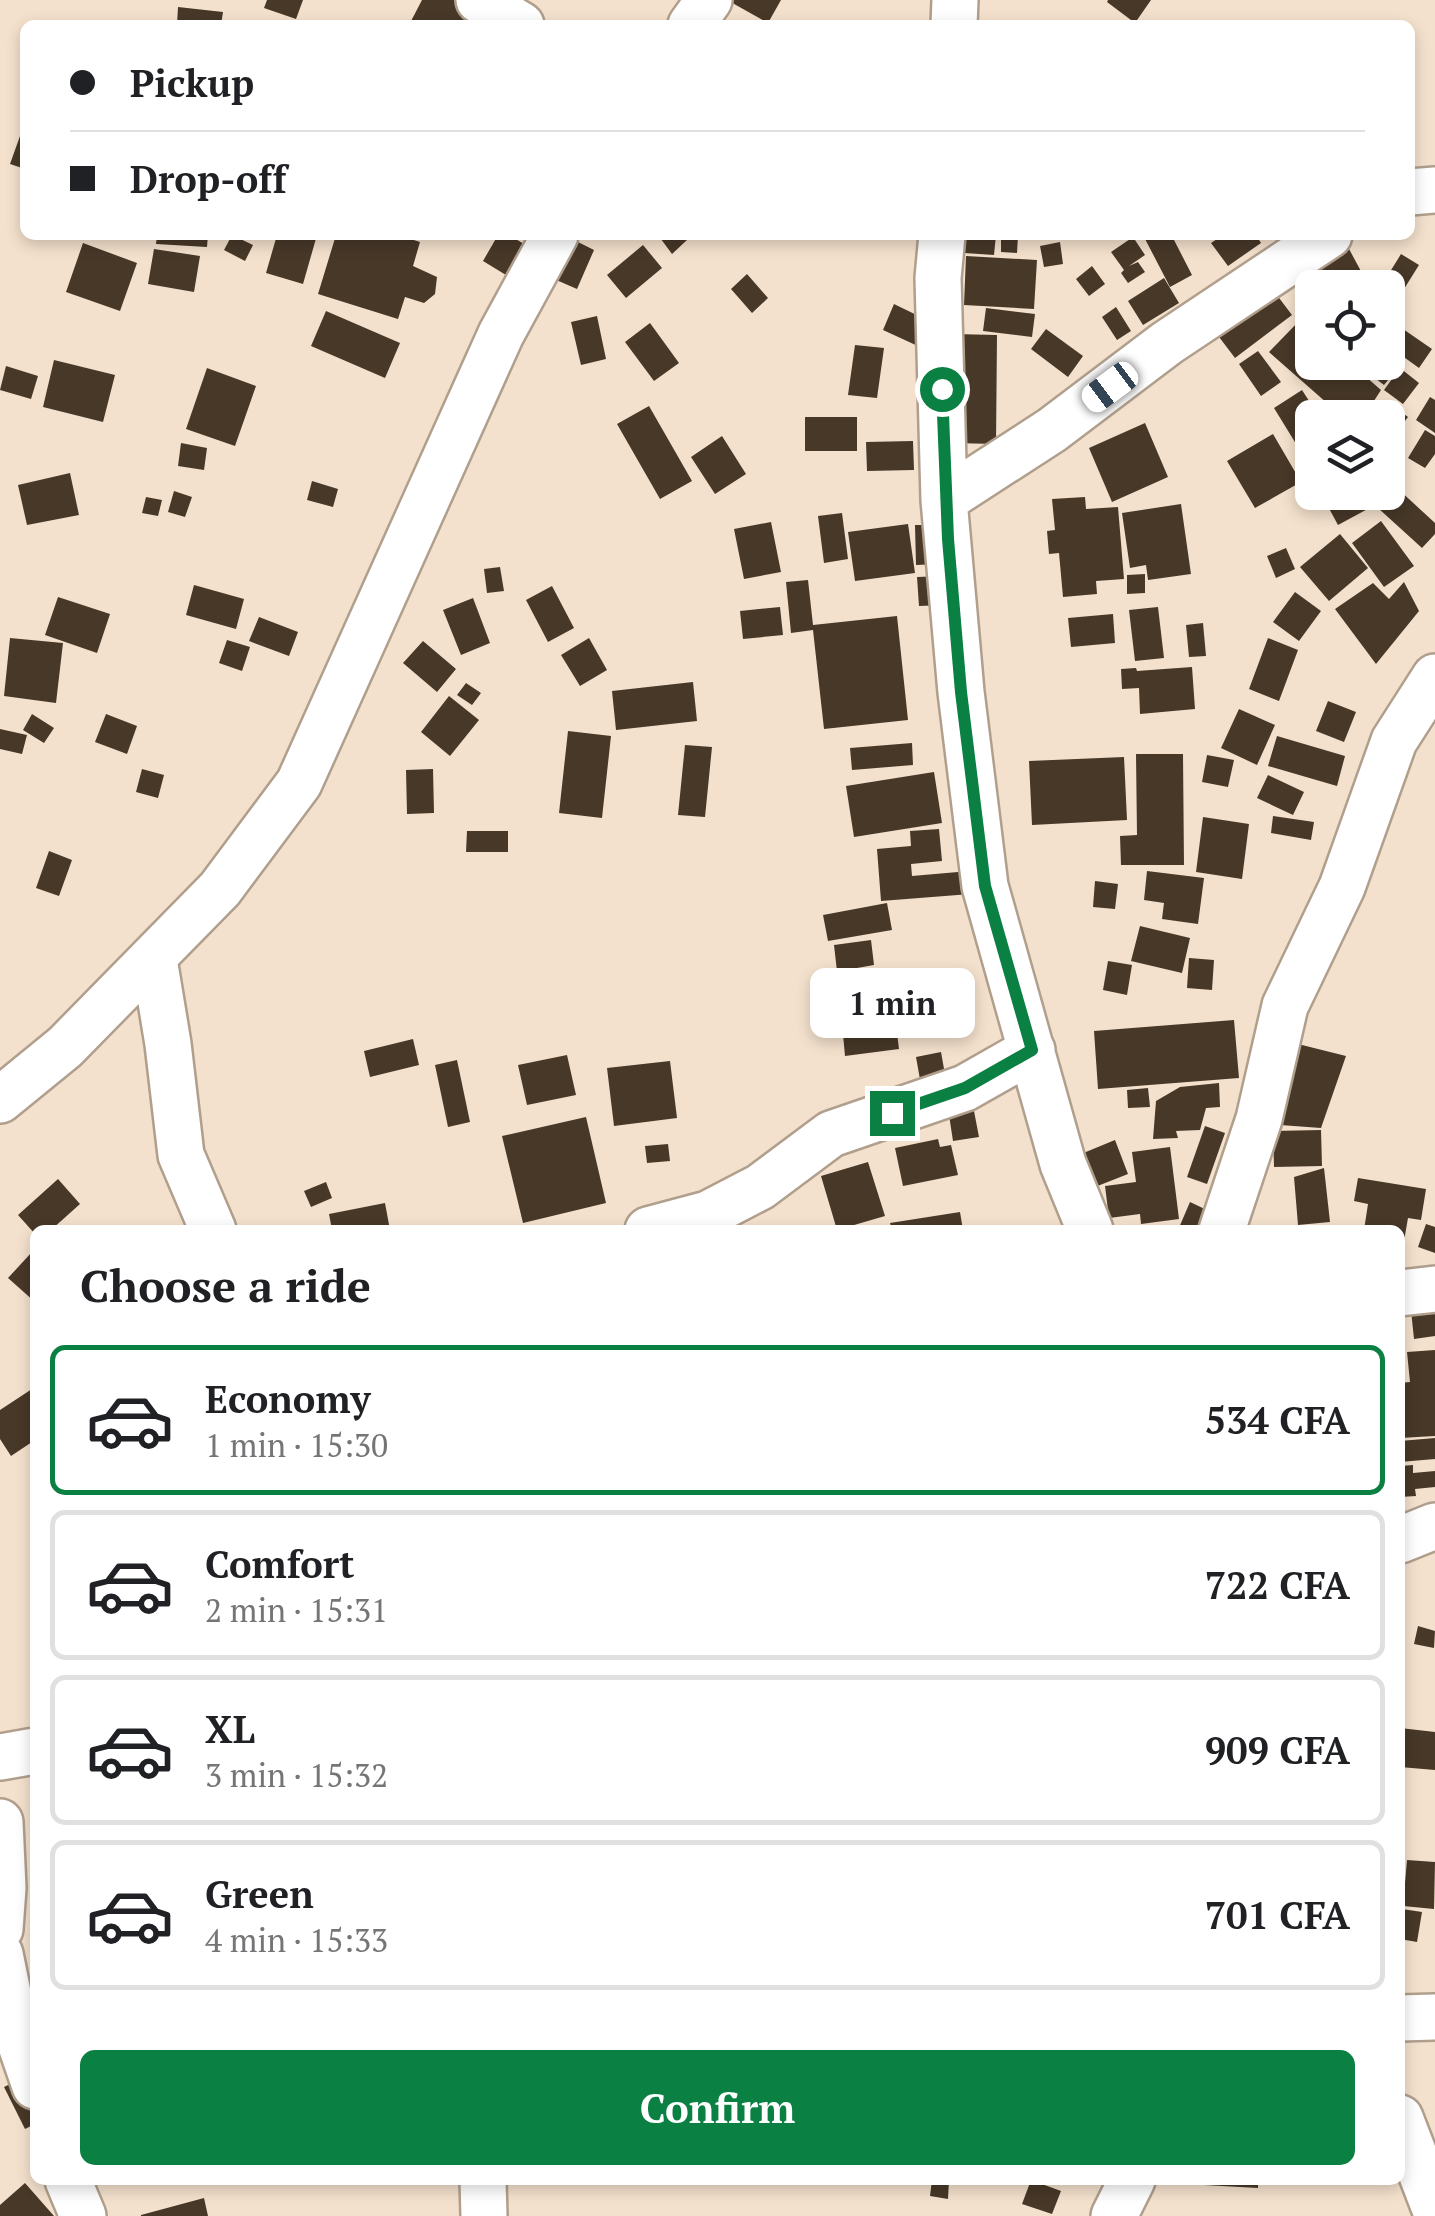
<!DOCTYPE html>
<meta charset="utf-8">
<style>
body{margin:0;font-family:"PT Serif",serif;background:#f6f6f6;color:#202124;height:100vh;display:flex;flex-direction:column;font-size:38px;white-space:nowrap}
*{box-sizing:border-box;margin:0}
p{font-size:32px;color:#757577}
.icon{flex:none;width:55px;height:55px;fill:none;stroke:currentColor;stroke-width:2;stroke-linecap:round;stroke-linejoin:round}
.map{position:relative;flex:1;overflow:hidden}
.side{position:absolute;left:30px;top:1225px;width:1375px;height:960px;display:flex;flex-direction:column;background:#fff;border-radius:15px;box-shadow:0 5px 15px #0003}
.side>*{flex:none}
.banner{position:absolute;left:20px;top:20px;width:1395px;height:220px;border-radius:15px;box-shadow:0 5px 15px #0003;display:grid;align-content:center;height:220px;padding:0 50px;background:#fff}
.controls{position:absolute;left:1295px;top:270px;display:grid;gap:20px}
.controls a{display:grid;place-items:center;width:110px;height:110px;border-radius:15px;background:#fff;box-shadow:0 5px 15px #0003;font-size:50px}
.end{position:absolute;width:45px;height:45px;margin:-22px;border:12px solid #0b8043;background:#fff;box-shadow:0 0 0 5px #fff}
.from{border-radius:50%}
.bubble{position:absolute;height:70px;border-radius:15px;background:#fff;box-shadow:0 5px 15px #0003;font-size:32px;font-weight:800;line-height:70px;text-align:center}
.car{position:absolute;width:30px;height:60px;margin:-30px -15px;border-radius:12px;box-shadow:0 0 8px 2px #0007;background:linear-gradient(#fff 24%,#345 0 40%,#fff 0 76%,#345 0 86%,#fff 0)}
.banner b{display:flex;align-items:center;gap:35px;height:95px;font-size:38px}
.banner b+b{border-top:2px solid #e0e0e0}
.banner i{width:25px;height:25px;background:#202124}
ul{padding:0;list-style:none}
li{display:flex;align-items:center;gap:30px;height:150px;margin:0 20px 15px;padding:0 30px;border:5px solid #e0e0e0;border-radius:15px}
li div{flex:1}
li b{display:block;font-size:38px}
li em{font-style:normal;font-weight:800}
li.on{border-color:#0b8043}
li>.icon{width:90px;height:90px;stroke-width:1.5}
h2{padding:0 50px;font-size:45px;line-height:120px}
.button{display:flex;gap:20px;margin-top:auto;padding:20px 50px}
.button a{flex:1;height:115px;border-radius:15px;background:#0b8043;color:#fff;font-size:40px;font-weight:800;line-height:115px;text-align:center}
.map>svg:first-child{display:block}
.building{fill:#473828}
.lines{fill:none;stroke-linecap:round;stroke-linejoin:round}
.street-casing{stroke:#b19f8d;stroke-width:50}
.street{stroke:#fff;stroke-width:45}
.route{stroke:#0b8043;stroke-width:12}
</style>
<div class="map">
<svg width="1435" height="2216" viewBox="0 0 1435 2216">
<rect width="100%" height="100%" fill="#f4e1cd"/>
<path class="building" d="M267 0H303L296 19 264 8Z
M422 0H475L479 25H409Z
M727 0H781L768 23Z
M1108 0H1151L1135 23 1107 2Z
M178 7 223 12 221 25H177Z
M25 122V169L10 164Z
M157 235H208L207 247 156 244Z
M232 235 253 245 245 261 224 250Z
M277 235H317L303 284 266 273Z
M336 235H398L420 242 413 266 437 277 435 294 424 303 405 297 398 319 318 294Z
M498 235H509L524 244 506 275 483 261Z
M658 235H682L687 240 672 254Z
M965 235H996L994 255 964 253Z
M1001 235H1018L1017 253 1001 252Z
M1143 235H1178L1173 238 1192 275 1170 287Z
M1223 235H1256L1261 243 1228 266 1211 243Z
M1133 237 1145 255 1129 266 1138 262 1145 272 1128 283 1121 273 1124 270 1111 252Z
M572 239 594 250 577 289 554 279Z
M1060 242 1063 264 1044 267 1040 246Z
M83 243 137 263 120 311 66 292Z
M643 245 662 268 626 298 607 275Z
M1348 247 1370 288H1312V307L1291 281Z
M154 249 200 256 194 292 148 284Z
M1401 254 1419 265 1394 305 1388 301V288H1380Z
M966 256 1037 260 1034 309 964 305Z
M1092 266 1105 284 1089 296 1076 279Z
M747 274 768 298 752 313 731 289Z
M1164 278 1179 303 1143 325 1128 301Z
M1270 286 1292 315 1235 358 1213 329Z
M894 304 931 322 920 347 883 330Z
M1116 307 1131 331 1117 340 1102 317Z
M986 308 1035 314 1032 337 983 331Z
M326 311 400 343 385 378 311 346Z
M597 316 606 359 581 365 571 322Z
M1300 320 1312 331V362H1349L1381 390 1363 418H1344L1269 352Z
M650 323 679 363 654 381 625 342Z
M1046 329 1083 356 1068 377 1031 349Z
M1403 329 1432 349 1419 368 1390 347Z
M954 334 997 335 996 444 952 443Z
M855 345 884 348 877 398 848 395Z
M1258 351 1281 382 1261 396 1239 364Z
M1388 354 1401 364 1384 385 1367 372 1374 362H1388Z
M54 360 115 375 103 422 43 407Z
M6 366 38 376 31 399 0 390Z
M207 368 256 386 235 446 186 429Z
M1400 368 1419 383 1403 404 1384 390Z
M1302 390 1320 418H1312V463L1309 465 1274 408Z
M1430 397 1435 400V433L1416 420Z
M649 406 692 481 660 499 617 424Z
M1397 409 1408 417 1395 434 1388 429V421Z
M805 417H857V451H805Z
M1145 423 1168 477 1112 502 1089 448Z
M1425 430 1435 436V454L1425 468 1408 458Z
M1273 434 1301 482 1255 508 1227 461Z
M722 436 746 474 715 494 691 457Z
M913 441 914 470 867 471 866 442Z
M181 443 207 448 204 470 178 466Z
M70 473 79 515 27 525 18 485Z
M312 481 338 489 333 507 307 500Z
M1397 488 1435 523V534L1422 548 1378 508Z
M174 491 192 497 185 517 168 512Z
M1341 492H1368L1375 505 1338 525 1325 501Z
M146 497 162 500 158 516 142 513Z
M1085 497 1086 509 1118 507 1124 579 1096 581 1097 594 1063 597 1059 553 1049 554 1047 531 1055 530 1052 499Z
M1181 504 1191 574 1148 580 1146 565 1130 568 1122 513Z
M842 513 848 559 824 563 818 516Z
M1381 521 1414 566 1384 587 1352 543Z
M771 522 781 572 744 579 734 529Z
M908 524 915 573 855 581 848 532Z
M915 525H942V564L916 565Z
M1340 534 1368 568 1329 601 1300 567Z
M1286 548 1295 569 1276 578 1267 556Z
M500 567 504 591 487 593 484 569Z
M1145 574V593L1127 594V575Z
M944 576 945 605 919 606 917 577Z
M808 580 813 625 897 616 908 720 824 729 813 630 791 633 786 582Z
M1404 582 1419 611 1376 664 1335 609 1373 583 1389 599Z
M194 585 244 599 236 629 186 615Z
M552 586 574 628 548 642 526 600Z
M1295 592 1321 611 1299 641 1273 622Z
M58 597 110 614 97 653 45 635Z
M473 598 490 643 461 655 443 610Z
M780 607 783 635 743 639 740 611Z
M1158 607 1164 658 1135 661 1129 610Z
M1113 614 1115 643 1071 647 1068 618Z
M259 617 298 632 289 656 249 641Z
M1203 623 1206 656 1189 657 1186 625Z
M10 638 63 643 56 703 4 696Z
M589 638 607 670 580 686 561 655Z
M1268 638 1298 650 1279 701 1249 689Z
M227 640 250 647 242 671 219 663Z
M423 641 456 669 437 692 403 663Z
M1192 667 1195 709 1140 714 1139 688 1122 689 1121 669 1136 668 1137 671Z
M693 682 697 721 616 730 612 691Z
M466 683 481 693 472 705 457 695Z
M449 696 479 720 450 756 421 732Z
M1328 701 1356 712 1344 742 1316 731Z
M1239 709 1275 725 1257 765 1221 748Z
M32 714 54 728 44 743 23 730Z
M106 714 137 726 127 754 95 742Z
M0 729 27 735 22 754 0 749Z
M568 731 611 736 602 818 559 813Z
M1277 736 1345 756 1337 786 1268 766Z
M912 743 913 765 852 770 850 748Z
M685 745 712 747 705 817 678 815Z
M1136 754H1183L1184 865H1121L1120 836 1137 835Z
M1207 755 1234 760 1228 787 1202 782Z
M1124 757 1127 820 1032 825 1029 761Z
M142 769 164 775 158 798 136 792Z
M433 769 434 813 407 814 406 770Z
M934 772 942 823 854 837 846 786Z
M1268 775 1304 792 1293 815 1257 798Z
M1273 816 1314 822 1311 840 1271 833Z
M1203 817 1249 824 1242 879 1196 872Z
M939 829 942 861 911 864 912 876 981 870 983 893 881 901 877 849 911 846 910 831Z
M467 831H508V852H466Z
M49 851 72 860 59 896 36 888Z
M1147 871 1204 878 1198 924 1162 919 1164 903 1144 900Z
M1095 881 1118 884 1115 909 1093 907Z
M887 903 892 930 828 941 823 915Z
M1140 926 1190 938 1182 973 1131 961Z
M871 940 874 965 857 968 860 987 839 989 834 945Z
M1189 958 1214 960 1212 990 1187 988Z
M1108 961 1132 965 1127 995 1103 990Z
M895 1017 899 1049 845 1056 842 1023Z
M1234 1020 1239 1078 1098 1089 1094 1031Z
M413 1039 419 1065 370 1077 364 1051Z
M1294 1043 1346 1056 1321 1128 1265 1124Z
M941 1052 946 1080 921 1085 916 1057Z
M567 1055 576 1095 527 1105 518 1065Z
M457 1060 470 1122 448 1127 435 1065Z
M670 1061 677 1118 614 1126 607 1068Z
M1219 1083 1220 1107 1206 1108 1200 1130 1176 1131 1178 1138 1153 1139 1156 1101 1180 1087Z
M1148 1088 1150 1107 1128 1108 1127 1090Z
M974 1111 979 1137 953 1141 949 1115Z
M586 1117 606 1203 523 1223 502 1136Z
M1205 1126 1225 1133 1207 1184 1187 1177Z
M1321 1130 1322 1166 1274 1167 1273 1131Z
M938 1139 940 1147 951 1145 958 1175 903 1186 895 1148Z
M1115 1140 1128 1174 1095 1187 1081 1154Z
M668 1144 670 1161 647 1163 645 1146Z
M1170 1147 1179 1219 1141 1224 1140 1214 1109 1218 1105 1186 1136 1182 1132 1152Z
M868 1162 885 1216 837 1230 821 1176Z
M1324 1168 1330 1222 1298 1225 1294 1177Z
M1358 1178 1426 1189 1421 1220 1408 1218 1404 1241H1400V1230H1364L1368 1204 1354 1201Z
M58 1179 80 1204 51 1230H35V1234L18 1215Z
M326 1182 332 1198 311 1207 304 1191Z
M1190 1202 1209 1211 1202 1230H1178Z
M385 1203 390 1230H332L329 1214Z
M960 1212 963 1230H892L890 1223Z
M1426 1224 1435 1227V1253L1418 1247Z
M32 1252 35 1254V1302L8 1278Z
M1435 1298V1336L1414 1339 1410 1301Z
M1435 1350V1436L1400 1438V1383L1410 1382 1407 1352Z
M35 1387V1440L11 1456 0 1439V1410Z
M1435 1438V1459L1400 1462V1441Z
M1413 1465V1473L1435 1471V1487L1415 1489 1416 1496 1400 1497V1466Z
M1418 1626 1435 1631 1434 1648 1414 1644Z
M1400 1728 1435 1732V1770L1400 1767Z
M1407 1860 1435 1862 1434 1909 1403 1906Z
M1402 1909 1422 1912 1417 1942 1400 1939Z
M24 2077 35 2100V2124L25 2129 4 2087Z
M932 2180H949L948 2199 930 2196Z
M1031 2180 1061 2191 1052 2214 1022 2204Z
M1204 2180H1258V2188L1204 2185Z
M25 2183 54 2216H0V2205Z
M204 2198 208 2216H141V2215Z"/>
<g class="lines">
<defs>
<path id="street" d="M479 0 521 25
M691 25 709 0
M954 25 955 0
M1410 192 1435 190
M942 235 938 278 944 500 961 692 985 886 1063 1164 1090 1230
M944 500 1052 430 1167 343 1329 235
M154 959 168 1044 181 1155 213 1230
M0 1100 65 1047 220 889 299 783 501 334 555 235
M648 1230 708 1214 760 1187 831 1134 965 1088 1032 1050
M1222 1230 1259 1119 1285 1006 1342 887 1394 741 1435 677
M1400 1293 1435 1289
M1400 1540 1435 1526
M0 1757 35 1751
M0 1822 3 1888 0 1929
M0 1954 15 2028 35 2017
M1400 2018 1435 2017
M15 2028 35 2086
M1400 2118 1435 2209
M68 2180 83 2216
M483 2180 484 2216
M1114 2216 1132 2180"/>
</defs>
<use href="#street" class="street-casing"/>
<use href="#street" class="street"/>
</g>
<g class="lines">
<path class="route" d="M892 1113 965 1088 1032 1050 985 886 961 692 948 539 942 389"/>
</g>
</svg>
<div class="controls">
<a><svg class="icon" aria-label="locate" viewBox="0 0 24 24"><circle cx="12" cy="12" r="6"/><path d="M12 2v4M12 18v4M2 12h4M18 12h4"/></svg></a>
<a><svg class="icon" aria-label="layers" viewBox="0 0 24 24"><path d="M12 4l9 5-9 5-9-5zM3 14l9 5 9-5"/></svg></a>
</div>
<i class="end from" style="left:942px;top:389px"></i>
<i class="end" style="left:892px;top:1113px"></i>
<div class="bubble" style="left:810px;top:968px;width:165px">1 min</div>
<i class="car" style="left:1110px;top:387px;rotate:233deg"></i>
<div class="banner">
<b><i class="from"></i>Pickup</b>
<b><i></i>Drop-off</b>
</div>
<section class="side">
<h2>Choose a ride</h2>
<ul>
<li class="on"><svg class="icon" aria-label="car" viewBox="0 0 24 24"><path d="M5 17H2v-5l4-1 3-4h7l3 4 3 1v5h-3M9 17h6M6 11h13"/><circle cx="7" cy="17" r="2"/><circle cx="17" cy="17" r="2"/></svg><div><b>Economy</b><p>1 min · 15:30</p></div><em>534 CFA</em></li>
<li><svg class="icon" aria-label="car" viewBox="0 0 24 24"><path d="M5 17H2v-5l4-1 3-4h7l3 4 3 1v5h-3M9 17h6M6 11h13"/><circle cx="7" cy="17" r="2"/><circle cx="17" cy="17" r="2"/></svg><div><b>Comfort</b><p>2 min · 15:31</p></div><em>722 CFA</em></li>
<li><svg class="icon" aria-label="car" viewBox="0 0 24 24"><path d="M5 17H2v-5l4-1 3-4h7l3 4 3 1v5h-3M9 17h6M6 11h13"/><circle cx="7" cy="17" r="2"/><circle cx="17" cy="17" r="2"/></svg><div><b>XL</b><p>3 min · 15:32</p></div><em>909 CFA</em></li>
<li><svg class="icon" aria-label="car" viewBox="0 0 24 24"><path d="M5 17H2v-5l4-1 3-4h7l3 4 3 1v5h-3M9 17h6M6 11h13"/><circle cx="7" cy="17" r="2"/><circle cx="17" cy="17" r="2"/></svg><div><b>Green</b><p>4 min · 15:33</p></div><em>701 CFA</em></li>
</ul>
<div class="button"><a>Confirm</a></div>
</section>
</div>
